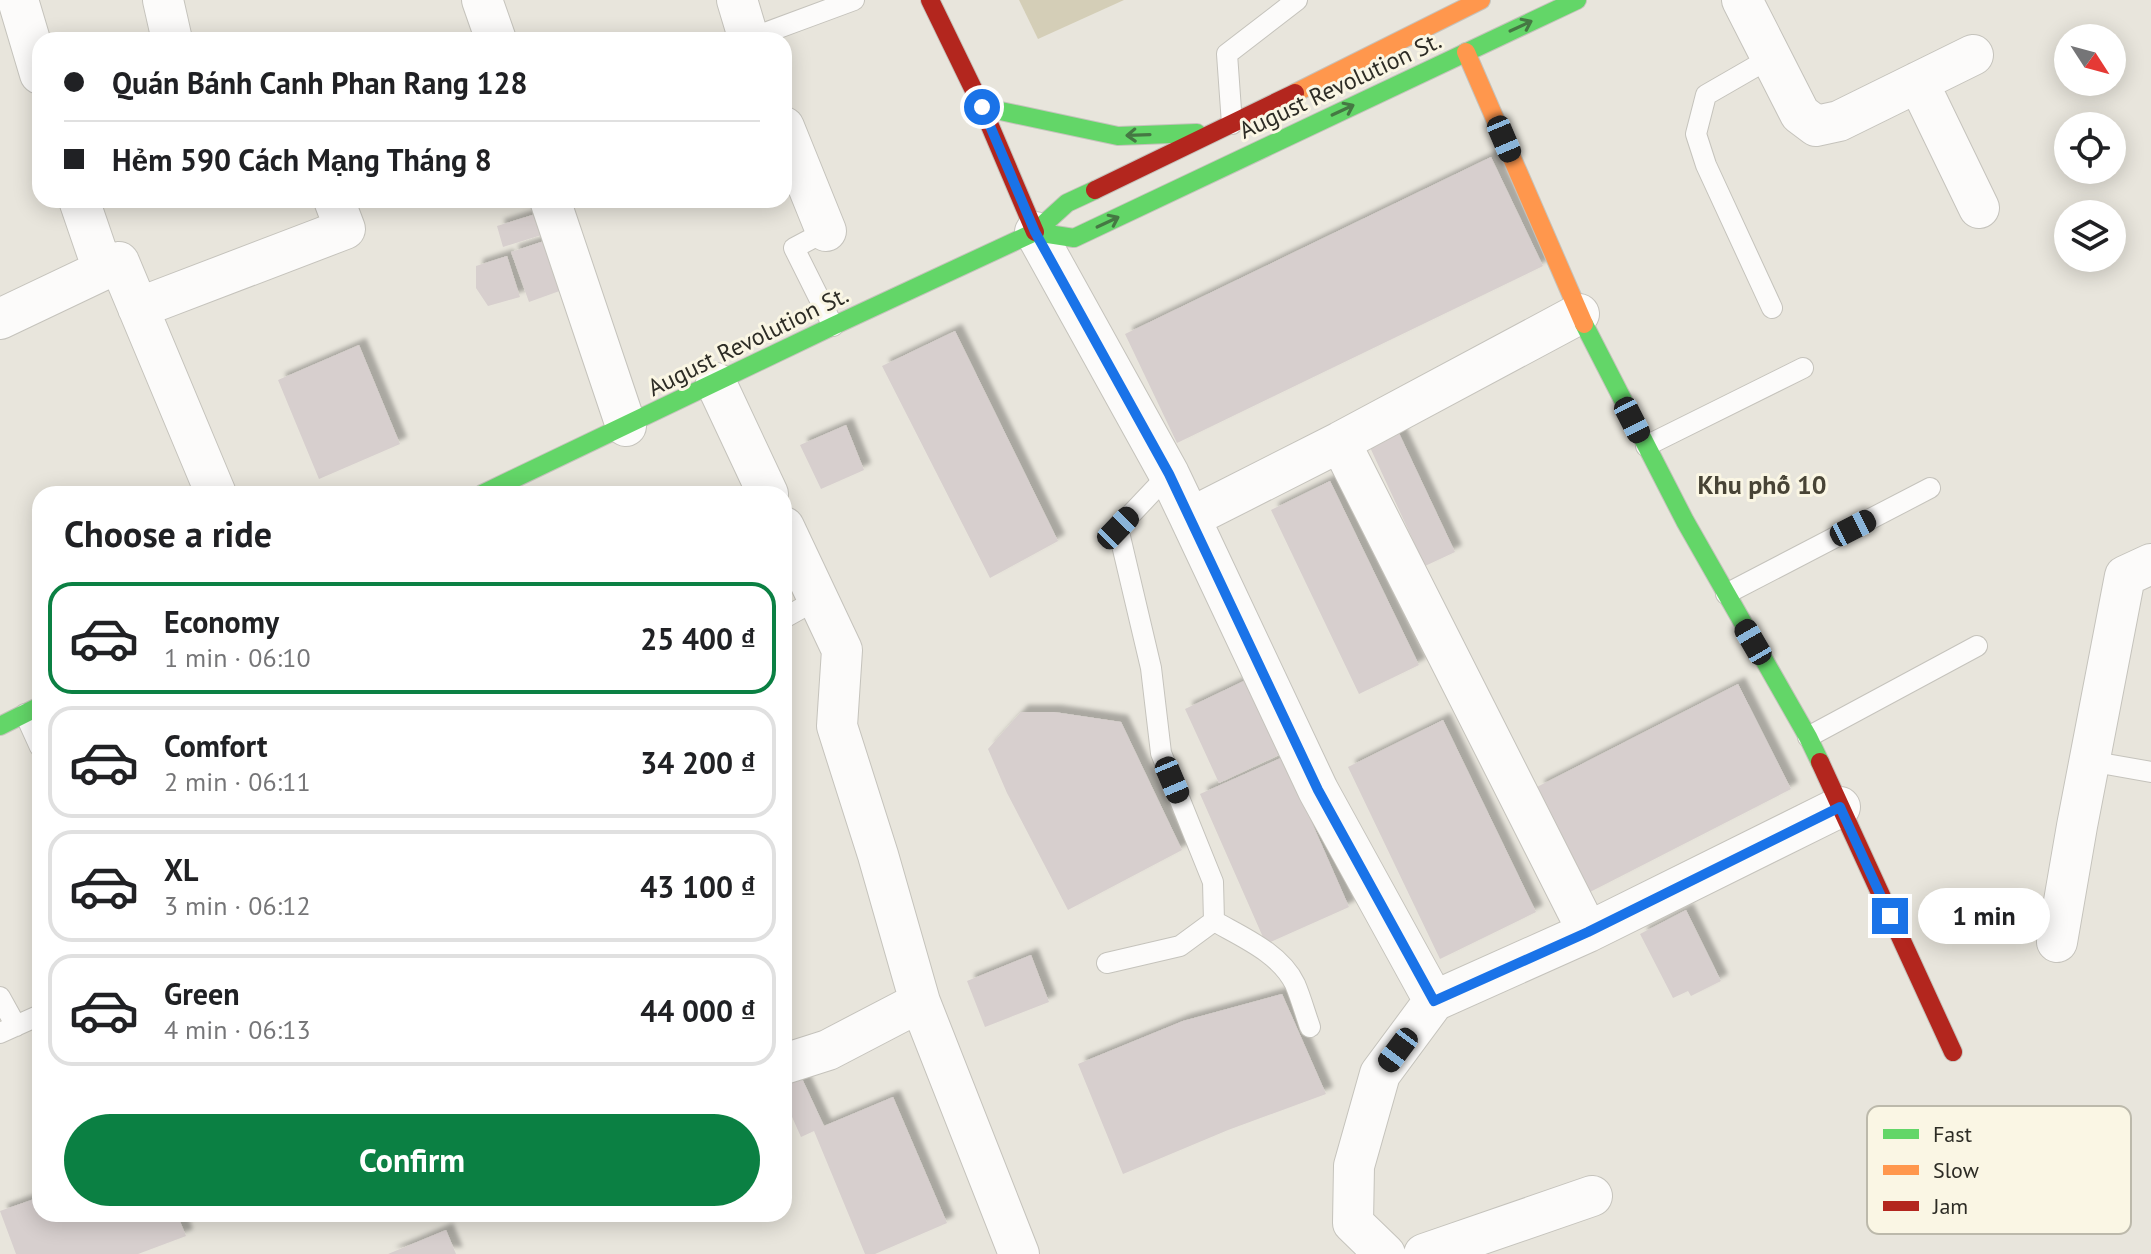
<!DOCTYPE html>
<meta charset="utf-8">
<style>
body{margin:0;font-family:"PT Sans",sans-serif;background:#f2f2f2;color:#202124;height:100vh;display:flex;flex-direction:column;font-size:30px;white-space:nowrap}
*{box-sizing:border-box;margin:0}
p{font-size:26px;color:#757577}
.icon{flex:none;width:44px;height:44px;fill:none;stroke:currentColor;stroke-width:2;stroke-linecap:round;stroke-linejoin:round}
.map{position:relative;flex:1;overflow:hidden}
.panel{position:absolute;left:32px;top:486px;width:760px;height:736px;display:flex;flex-direction:column;background:#fff;border-radius:24px;box-shadow:0 4px 20px #0003}
.panel>*{flex:none}
.top-card{position:absolute;left:32px;top:32px;width:760px;height:176px;border-radius:24px;box-shadow:0 4px 20px #0003;display:grid;align-content:center;height:176px;padding:0 32px;background:#fff}
.needle{width:52px;rotate:126deg}
.controls{position:absolute;left:2054px;top:24px;display:grid;gap:16px}
.controls a{display:grid;place-items:center;width:72px;height:72px;border-radius:50%;background:#fff;box-shadow:0 4px 20px #0003;font-size:40px}
.end{position:absolute;width:36px;height:36px;margin:-18px;border:10px solid #1a73e8;background:#fff;box-shadow:0 0 0 4px #fff}
.from{border-radius:50%}
.bubble{position:absolute;height:56px;border-radius:28px;background:#fff;box-shadow:0 4px 20px #0003;font-size:26px;font-weight:800;line-height:56px;text-align:center}
.car{position:absolute;width:24px;height:48px;margin:-24px -12px;border-radius:10px;box-shadow:0 0 6px 2px #0007;background:linear-gradient(#222 24%,#8ab4d8 0 40%,#222 0 76%,#8ab4d8 0 86%,#222 0)}
.top-card b{display:flex;align-items:center;gap:28px;height:76px;font-size:30px}
.top-card b+b{border-top:2px solid #e0e0e0}
.top-card i{width:20px;height:20px;background:#202124}
ul{padding:0;list-style:none}
li{display:flex;align-items:center;gap:24px;height:112px;margin:0 16px 12px;padding:0 16px;border:4px solid #e0e0e0;border-radius:24px}
li div{flex:1}
li b{display:block;font-size:30px}
li em{font-style:normal;font-weight:800}
li.on{border-color:#0b8043}
li>.icon{width:72px;height:72px;stroke-width:1.5}
h2{padding:0 32px;font-size:36px;line-height:96px}
.primary-button{display:flex;gap:16px;margin-top:auto;padding:16px 32px}
.primary-button a{flex:1;height:92px;border-radius:48px;background:#0b8043;color:#fff;font-size:32px;font-weight:800;line-height:92px;text-align:center}
.map>svg:first-child{display:block}
.green{fill:#d4ceb7}
.building{fill:#d7cfce;filter:url(#shadow)}
.lines{fill:none;stroke-linecap:round;stroke-linejoin:round}
.lane-casing{stroke:#c5c3bc;stroke-width:22}
.street-casing{stroke:#c5c3bc;stroke-width:42}
.fast-casing{stroke:#c5c3bc;stroke-width:20}
.slow-casing{stroke:#c5c3bc;stroke-width:20}
.jam-casing{stroke:#c5c3bc;stroke-width:20}
.lane{stroke:#fcfbfa;stroke-width:20}
.street{stroke:#fcfbfa;stroke-width:40}
.fast{stroke:#63d668;stroke-width:18}
.slow{stroke:#ff974d;stroke-width:18}
.jam{stroke:#b3261e;stroke-width:18}
.oneway{stroke:#457843}
.route{stroke:#1a73e8;stroke-width:10}
.labels{text-anchor:middle;dominant-baseline:central;stroke-width:6;stroke-linejoin:round;paint-order:stroke}
.street-label{font-size:24px;fill:#2d2c25;stroke:#faf6e4}
.neighbourhood-label{font-size:26px;font-weight:bold;fill:#484436;stroke:#faf6e4}
.key{fill:#faf6e4;stroke:#bcb9ab;stroke-width:2}
.key-label{font-size:22px;fill:#2d2c25}
</style>
<div class="map">
<svg width="2151" height="1254" viewBox="0 0 2151 1254">
<defs>
<filter id="shadow"><feDropShadow dx="7" dy="-7" stdDeviation="2" flood-color="#0004"/></filter>
</defs>
<rect width="100%" height="100%" fill="#e8e5dc"/>
<path class="green" d="M1019 0H1124L1038 39Z"/>
<path class="building" d="M1491 157 1543 266 1177 443 1125 334Z
M542 212 548 233 503 247 497 226Z
M547 240 565 289 529 302 511 252Z
M507 256 520 297 488 306 476 288V266Z
M955 331 1058 541 990 578 882 366Z
M359 345 400 444 319 479 278 380Z
M846 425 864 470 821 489 800 445Z
M1397 429 1455 552 1425 566 1368 443Z
M1330 481 1419 665 1359 694 1271 510Z
M1248 679 1283 753 1219 783 1185 709Z
M1738 684 1791 789 1590 892 1537 787Z
M1021 712H1054L1121 722 1182 850 1068 910 1007 793 988 749Z
M1443 720 1536 912 1440 959 1348 767Z
M1283 757 1349 907 1266 944 1200 794Z
M1686 910 1721 981 1691 996 1688 991 1673 998 1640 934Z
M1031 955 1049 1002 985 1027 967 981Z
M1282 994 1326 1094 1228 1130 1123 1174 1078 1064 1183 1021Z
M798 1070 824 1126 893 1097 947 1223 875 1254H865L814 1131 801 1137 784 1099V1076Z
M40 1197V1214H177L186 1236 138 1254H16L0 1211Z
M446 1230 456 1254H388Z"/>
<g class="lines">
<defs>
<path id="lane" d="M746 40 854 0
M1772 57 1706 95 1696 134 1706 165 1772 308
M1232 124 1227 54 1297 0
M826 231 794 248 833 326
M1646 446 1803 368
M1726 594 1930 488
M784 618 818 599
M25 714 40 747
M1808 737 1977 646
M2089 761 2151 772
M1214 921C1242 937 1280 953 1295 984 1301 998 1305 1013 1310 1027
M1107 963 1180 946 1214 921 1213 882 1161 753 1151 668 1118 528 1169 474
M0 997 16 1026
M0 1033 40 1015"/>
<path id="street" d="M18 0 40 74
M163 0 172 40
M482 0 496 40
M737 0 749 40
M1742 0 1800 114 1816 126 1839 121 1973 55
M1918 82 1979 208
M784 127 826 231
M79 200 103 270 119 262 216 494
M550 200 626 426
M1035 232 1169 474 1190 518 1340 442 1579 314
M138 308 345 229 334 200
M0 319 103 270
M716 383 768 494
M1340 442 1588 932
M1190 518 1318 790 1434 1001
M784 527 842 650 837 726 878 855 920 1002 828 1050 784 1064
M2057 942 2077 826 2125 576 2151 564
M920 1002 1019 1254
M1385 1254 1353 1223 1354 1166 1380 1074 1434 1001 1588 932 1840 807
M1424 1254 1592 1196"/>
<path id="fast" d="M982 107 1118 136 1197 133
M1035 232 1074 238 1577 0
M1584 324 1685 521 1808 737 1820 762
M482 494 833 326 1035 232 1067 203 1095 190
M0 726 40 706"/>
<path id="slow" d="M1466 52 1584 324
M1295 93 1481 0"/>
<path id="jam" d="M930 0 982 107 1035 232
M1095 190 1295 93
M1820 762 1953 1052"/>
</defs>
<use href="#lane" class="lane-casing"/>
<use href="#street" class="street-casing"/>
<use href="#fast" class="fast-casing"/>
<use href="#slow" class="slow-casing"/>
<use href="#jam" class="jam-casing"/>
<use href="#lane" class="lane"/>
<use href="#street" class="street"/>
<use href="#fast" class="fast"/>
<use href="#slow" class="slow"/>
<use href="#jam" class="jam"/>
</g>
<defs><path id="oneway-shaft" d="M-6 0H5M1.5-3L5.5 0L1.5 3" fill="none" stroke-width="1.6" stroke-linecap="round" stroke-linejoin="round" transform="scale(2)"/></defs>
<g class="oneway">
<use href="#oneway-shaft" transform="translate(1521 26) rotate(-25)"/>
<use href="#oneway-shaft" transform="translate(1343 110) rotate(-25)"/>
<use href="#oneway-shaft" transform="translate(1138 135) rotate(178)"/>
<use href="#oneway-shaft" transform="translate(1108 222) rotate(-25)"/>
</g>
<g class="lines">
<path class="route" d="M982 107 1035 232 1169 474 1318 790 1434 1001 1588 932 1840 807 1890 916"/>
</g>
<g class="labels">
<g class="street-label">
<text transform="translate(1340 85) rotate(-25)">August Revolution St.</text>
<text transform="translate(748 341) rotate(-26)">August Revolution St.</text>
</g>
<g class="neighbourhood-label">
<text x="1762" y="484">Khu phố 10</text>
</g>
</g>
<rect x="1867" y="1106" width="264" height="128" rx="12" class="key"/>
<rect x="1883" y="1129" width="36" height="10" fill="#63d668"/>
<rect x="1883" y="1165" width="36" height="10" fill="#ff974d"/>
<rect x="1883" y="1201" width="36" height="10" fill="#b3261e"/>
<g class="key-label">
<text x="1933" y="1142">Fast</text>
<text x="1933" y="1178">Slow</text>
<text x="1933" y="1214">Jam</text>
</g>
</svg>
<div class="controls">
<a><svg class="needle" viewBox="-14 -14 28 28"><path d="M0-13l5 13h-10z" fill="#e53935"/><path d="M0 13l5-13h-10z" fill="#757577"/></svg></a>
<a><svg class="icon" aria-label="locate" viewBox="0 0 24 24"><circle cx="12" cy="12" r="6"/><path d="M12 2v4M12 18v4M2 12h4M18 12h4"/></svg></a>
<a><svg class="icon" aria-label="layers" viewBox="0 0 24 24"><path d="M12 4l9 5-9 5-9-5zM3 14l9 5 9-5"/></svg></a>
</div>
<i class="end from" style="left:982px;top:107px"></i>
<i class="end" style="left:1890px;top:916px"></i>
<div class="bubble" style="left:1918px;top:888px;width:132px">1 min</div>
<i class="car" style="left:1504px;top:139px;rotate:157deg"></i>
<i class="car" style="left:1632px;top:420px;rotate:153deg"></i>
<i class="car" style="left:1118px;top:528px;rotate:44deg"></i>
<i class="car" style="left:1853px;top:528px;rotate:63deg"></i>
<i class="car" style="left:1753px;top:642px;rotate:330deg"></i>
<i class="car" style="left:1172px;top:780px;rotate:157deg"></i>
<i class="car" style="left:1398px;top:1050px;rotate:217deg"></i>
<div class="top-card">
<b><i class="from"></i>Quán Bánh Canh Phan Rang 128</b>
<b><i></i>Hẻm 590 Cách Mạng Tháng 8</b>
</div>
<section class="panel">
<h2>Choose a ride</h2>
<ul>
<li class="on"><svg class="icon" aria-label="car" viewBox="0 0 24 24"><path d="M5 17H2v-5l4-1 3-4h7l3 4 3 1v5h-3M9 17h6M6 11h13"/><circle cx="7" cy="17" r="2"/><circle cx="17" cy="17" r="2"/></svg><div><b>Economy</b><p>1 min · 06:10</p></div><em>25 400 ₫</em></li>
<li><svg class="icon" aria-label="car" viewBox="0 0 24 24"><path d="M5 17H2v-5l4-1 3-4h7l3 4 3 1v5h-3M9 17h6M6 11h13"/><circle cx="7" cy="17" r="2"/><circle cx="17" cy="17" r="2"/></svg><div><b>Comfort</b><p>2 min · 06:11</p></div><em>34 200 ₫</em></li>
<li><svg class="icon" aria-label="car" viewBox="0 0 24 24"><path d="M5 17H2v-5l4-1 3-4h7l3 4 3 1v5h-3M9 17h6M6 11h13"/><circle cx="7" cy="17" r="2"/><circle cx="17" cy="17" r="2"/></svg><div><b>XL</b><p>3 min · 06:12</p></div><em>43 100 ₫</em></li>
<li><svg class="icon" aria-label="car" viewBox="0 0 24 24"><path d="M5 17H2v-5l4-1 3-4h7l3 4 3 1v5h-3M9 17h6M6 11h13"/><circle cx="7" cy="17" r="2"/><circle cx="17" cy="17" r="2"/></svg><div><b>Green</b><p>4 min · 06:13</p></div><em>44 000 ₫</em></li>
</ul>
<div class="primary-button"><a>Confirm</a></div>
</section>
</div>
